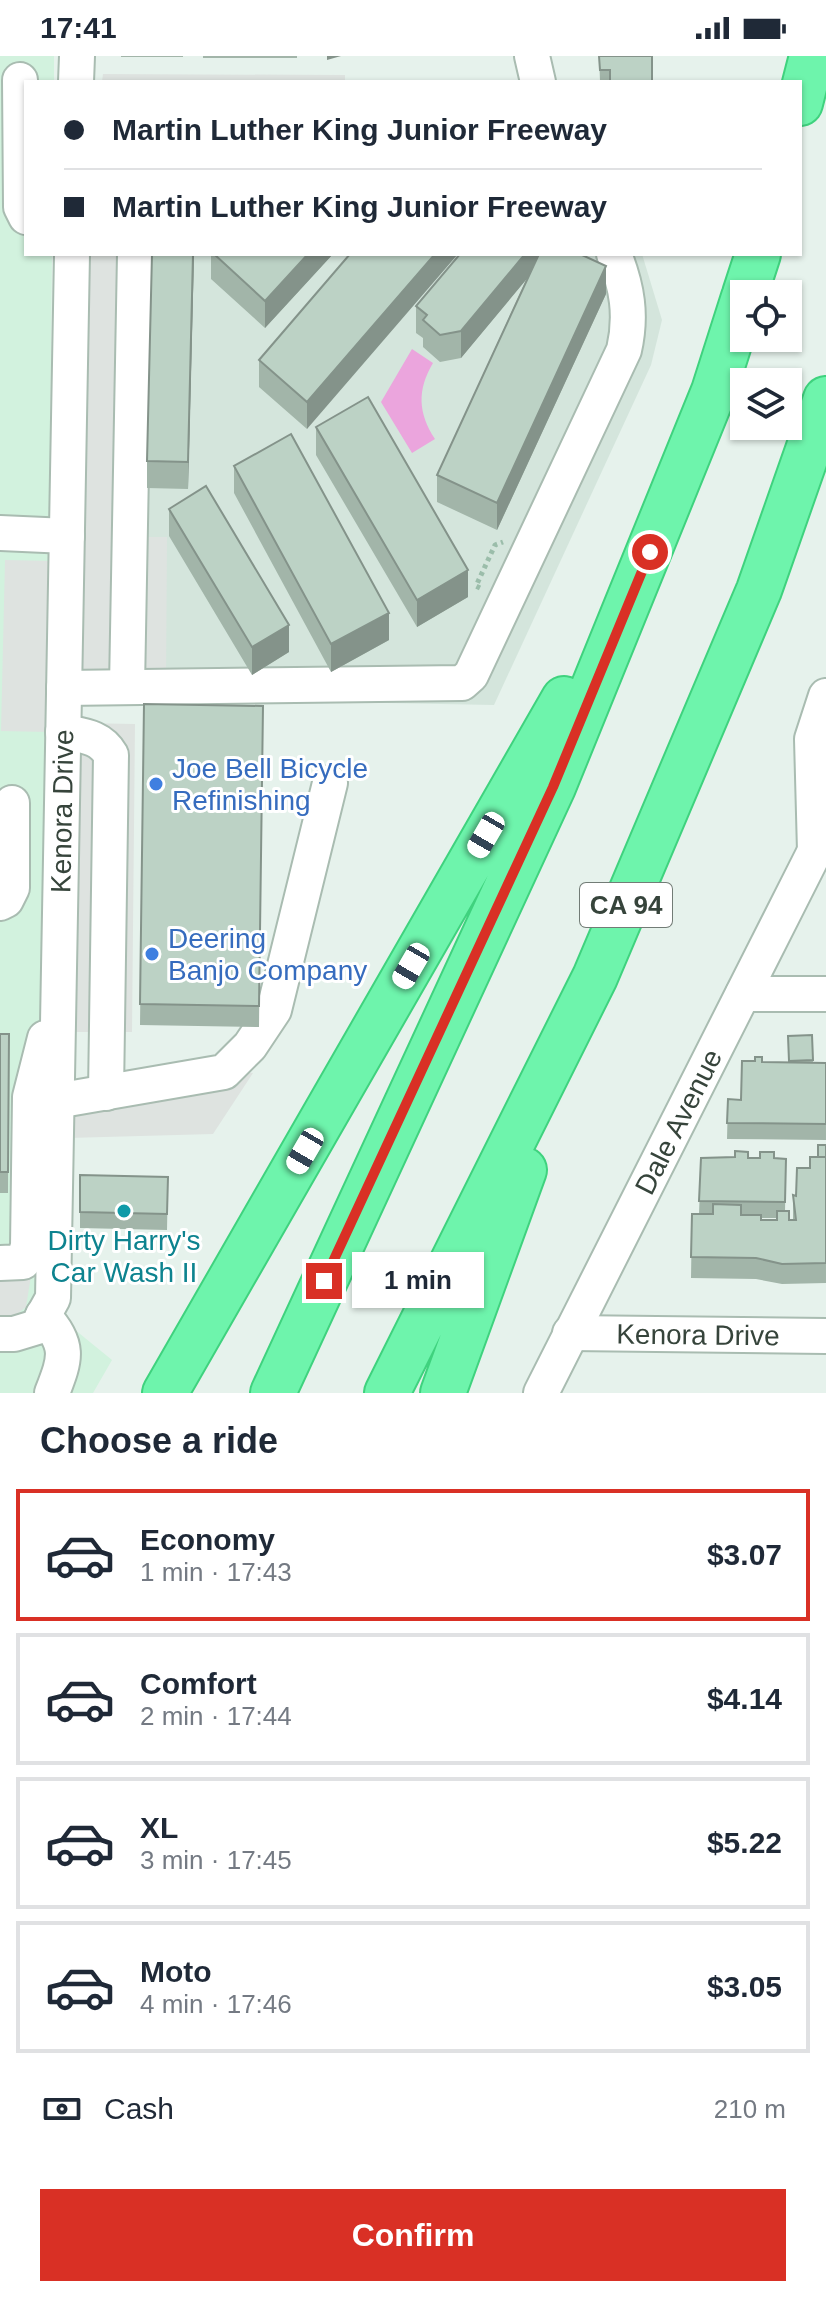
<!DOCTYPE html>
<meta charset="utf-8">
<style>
body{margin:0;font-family:Arial,sans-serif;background:#f6f6f7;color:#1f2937;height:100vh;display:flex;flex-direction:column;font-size:30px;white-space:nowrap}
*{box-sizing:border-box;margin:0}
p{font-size:26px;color:#747a83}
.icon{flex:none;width:44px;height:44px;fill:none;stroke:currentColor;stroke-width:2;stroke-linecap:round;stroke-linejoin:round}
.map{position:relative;height:1337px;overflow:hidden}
.drawer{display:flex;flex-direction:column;background:#fff;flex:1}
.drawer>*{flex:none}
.guide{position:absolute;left:24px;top:24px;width:778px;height:176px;border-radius:0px;box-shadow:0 2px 6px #0004;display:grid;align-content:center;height:176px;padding:0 40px;background:#fff}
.tools{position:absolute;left:730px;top:224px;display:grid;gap:16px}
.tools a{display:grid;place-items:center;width:72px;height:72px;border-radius:0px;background:#fff;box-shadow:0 2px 6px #0004;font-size:40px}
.end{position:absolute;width:36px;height:36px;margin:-18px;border:10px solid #d93025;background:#fff;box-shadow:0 0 0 4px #fff}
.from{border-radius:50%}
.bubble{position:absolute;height:56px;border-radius:0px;background:#fff;box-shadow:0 2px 6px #0004;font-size:26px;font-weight:800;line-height:56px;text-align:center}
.car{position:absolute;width:24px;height:48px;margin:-24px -12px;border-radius:10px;box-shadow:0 0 6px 2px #0007;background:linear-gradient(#fff 24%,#345 0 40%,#fff 0 76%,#345 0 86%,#fff 0)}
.guide b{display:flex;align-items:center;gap:28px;height:76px;font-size:30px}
.guide b+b{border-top:2px solid #e0e1e3}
.guide i{width:20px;height:20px;background:#1f2937}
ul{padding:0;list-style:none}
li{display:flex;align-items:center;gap:24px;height:132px;margin:0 16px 12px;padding:0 24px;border:4px solid #e0e1e3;border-radius:0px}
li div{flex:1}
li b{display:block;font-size:30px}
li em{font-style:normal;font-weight:800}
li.active{border-color:#d93025}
li>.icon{width:72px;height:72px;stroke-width:1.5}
h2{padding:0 40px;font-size:36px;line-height:96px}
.pay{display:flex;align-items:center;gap:20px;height:88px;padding:0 40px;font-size:30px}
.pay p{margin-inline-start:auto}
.primary-button{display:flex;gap:16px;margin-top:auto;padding:16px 40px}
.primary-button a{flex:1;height:92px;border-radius:0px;background:#d93025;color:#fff;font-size:32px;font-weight:800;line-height:92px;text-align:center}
.status{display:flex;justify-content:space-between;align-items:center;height:56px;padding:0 40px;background:#fff;direction:ltr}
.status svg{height:22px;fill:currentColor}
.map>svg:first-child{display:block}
.residential{fill:#d4e5dc}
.commercial{fill:#d2f2de}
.parking{fill:#dee3e0}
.water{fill:#eba5dd}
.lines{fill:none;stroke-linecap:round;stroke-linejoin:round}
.minor-casing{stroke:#a9bcb1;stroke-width:38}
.highway-casing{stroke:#3fd27e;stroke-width:48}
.path{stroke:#9bbdaa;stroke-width:5;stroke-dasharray:4 4;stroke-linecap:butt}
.minor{stroke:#fff;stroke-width:34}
.highway{stroke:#6ef4ac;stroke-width:44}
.wall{fill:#a2b5a9;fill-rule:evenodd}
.shaded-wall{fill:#84938a}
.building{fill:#bcd2c5;stroke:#84938a;stroke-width:2}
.route{stroke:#d93025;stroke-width:10}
.shop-dot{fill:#3f7fe0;stroke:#fff;stroke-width:3}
.culture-dot{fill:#0f9aa8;stroke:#fff;stroke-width:3}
.labels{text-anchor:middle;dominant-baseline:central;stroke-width:6;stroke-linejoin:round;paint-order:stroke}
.shield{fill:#fff;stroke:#727c76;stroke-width:2}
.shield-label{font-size:26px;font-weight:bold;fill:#36443b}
.shop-label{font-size:28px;fill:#366cbe;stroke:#fff;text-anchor:start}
.street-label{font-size:28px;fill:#36443b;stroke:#fff}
.culture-label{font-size:28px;fill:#0d838f;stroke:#fff}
</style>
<div class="status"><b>17:41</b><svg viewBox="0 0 49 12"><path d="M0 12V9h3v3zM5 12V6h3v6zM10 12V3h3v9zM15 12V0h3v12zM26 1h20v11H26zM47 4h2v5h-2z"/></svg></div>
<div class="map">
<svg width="826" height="1337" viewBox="0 0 826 1337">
<rect width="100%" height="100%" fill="#e6f2ec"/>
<path class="residential" d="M81 198H642L662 264 651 309 494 649 74 641Z"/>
<path class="commercial" d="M0 0H54V26H26V198H52L42 1247 112 1304 93 1337H0Z"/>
<path class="parking" d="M103 18 345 19V26H102Z
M79 198H141L140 481H167L166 625H73Z
M5 504 52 505 49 676 1 675Z
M79 667 135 668 132 976H76Z
M221 1013 253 1017 213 1078 68 1082V1036Z
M0 1192 35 1195 26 1251 12 1262 0 1261Z"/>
<path class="water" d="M412 293 433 307C417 334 418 357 435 383L412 397 381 346Z"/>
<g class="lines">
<defs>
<g id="minor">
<path d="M532 0 538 26"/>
<path d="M20 24 21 151 26 161"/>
<path d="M76 26 77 0"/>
<path d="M0 477 67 480"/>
<path d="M127 631 135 198"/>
<path d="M64 632 462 627 471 619 624 294C632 259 627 231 614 198"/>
<path d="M63 676C83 680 100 680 111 699L106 1037"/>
<path d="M826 775 815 795 812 683 826 640"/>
<path d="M0 847 6 844 12 832V747"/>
<path d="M743 938H826"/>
<path d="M56 1045 224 1016 250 990 274 954 330 727"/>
<path d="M0 1207 23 1206 28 1190 30 1041 45 982"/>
<path d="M43 1259C70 1290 66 1301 52 1337"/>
<path id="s1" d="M570 1277 826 1280"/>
<path id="s2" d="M0 1278H14L37 1271 53 1242 72 198"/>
<path id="s3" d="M541 1337 815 795"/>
</g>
<path id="highway" d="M800 47 812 0
M745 238 758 198
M165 1337 564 643
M273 1337 553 731 714 335 744 241
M387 1337 595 921 759 534 826 343
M443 1337 524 1114"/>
</defs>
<use href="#minor" class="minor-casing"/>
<use href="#highway" class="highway-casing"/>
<path class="path" d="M480 532 476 530 495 489 503 486"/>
<use href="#minor" class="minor"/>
<use href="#highway" class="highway"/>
</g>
<path class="wall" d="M121 0H183V1H121Z
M203 0H297V2H203Z
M599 0H652L610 25H600Z
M194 198 188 433 147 432V405Z
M211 198H333L265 272 211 223Z
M350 198 307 373 259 331V304Z
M460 198 606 238 497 474 437 446V419L527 222 461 302 440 306 423 291V282L416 277V250Z
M316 371 468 541 417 571 316 399Z
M234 410 389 584 331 616 234 437Z
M169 453 289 596 252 619 169 480Z
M144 648 263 650 259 971 140 969Z
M0 978H9L8 1137H0Z
M812 979 813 1007H826V1084L727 1083 728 1043 741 1044 762 1006H789Z
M826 1089V1227L782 1228 756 1223 691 1222 692 1158H699L701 1102 786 1103 785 1155 789 1164H793V1139L796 1140 810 1112ZM761 1162H777V1164H761Z
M80 1119 168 1121 167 1174 80 1172Z"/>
<path class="shaded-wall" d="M327 0H341L327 4Z
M193 198H194L188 433V406Z
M308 198H333L265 272V245Z
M435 198H458L307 373V346Z
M525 198H546V200L461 302V275Z
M606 210V238L497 474V447Z
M468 514V541L417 571V544Z
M389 557V584L331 616V588Z
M289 569V596L252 619V591Z"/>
<path class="building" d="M599 0H652V26H610V14H600Z
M152 198H193L188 406 147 405Z
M214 198H308L265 245Z
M350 198H435L307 346 259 304Z
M460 198H525L461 275 440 279 423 264 427 259 416 250Z
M539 198H580L606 210 497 447 437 419Z
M368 341 468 514 417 544 316 371Z
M291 378 389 557 331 588 234 410Z
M206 430 289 569 252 591 169 453Z
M144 648 263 650 259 950 140 948Z
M0 978H9L8 1116H0Z
M812 979 813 1004 789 1005 788 980Z
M755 1001H762V1006L826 1007V1068L727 1067 728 1043 741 1044 742 1005H755Z
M818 1089H826V1101H818Z
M735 1095 748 1096V1102H760V1096H774V1102L786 1103 785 1146 699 1145 701 1102 735 1101Z
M810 1101H826V1207L782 1208 756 1202 691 1201 692 1158H713V1148L741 1149V1159H761V1164H777V1155H789V1164H796L793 1139 796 1140 797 1112H810Z
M80 1119 168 1121 167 1158 80 1156Z"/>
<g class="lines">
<path class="route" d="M324 1225 553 731 650 496"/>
</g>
<g class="shop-dot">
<circle cx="156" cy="728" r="8"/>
<circle cx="152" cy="898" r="8"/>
</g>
<circle class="culture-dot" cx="124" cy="1155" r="8"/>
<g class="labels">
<rect class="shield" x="580" y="827" width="92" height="44" rx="6"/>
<g class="shield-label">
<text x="626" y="849">CA 94</text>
</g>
<g class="shop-label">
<text x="172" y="712">Joe Bell Bicycle<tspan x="172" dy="32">Refinishing</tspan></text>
<text x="168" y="882">Deering<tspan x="168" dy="32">Banjo Company</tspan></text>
</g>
<g class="street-label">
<text stroke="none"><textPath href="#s2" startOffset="558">Kenora Drive</textPath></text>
<text stroke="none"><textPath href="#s3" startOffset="304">Dale Avenue</textPath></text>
<text stroke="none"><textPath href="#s1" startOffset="128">Kenora Drive</textPath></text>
</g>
<g class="culture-label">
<text x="124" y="1184">Dirty Harry's<tspan x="124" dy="32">Car Wash II</tspan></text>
</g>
</g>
</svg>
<div class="tools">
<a><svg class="icon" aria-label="locate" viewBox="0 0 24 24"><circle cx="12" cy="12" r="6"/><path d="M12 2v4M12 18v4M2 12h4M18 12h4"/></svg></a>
<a><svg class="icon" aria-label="layers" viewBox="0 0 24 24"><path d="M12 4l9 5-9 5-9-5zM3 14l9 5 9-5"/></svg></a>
</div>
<i class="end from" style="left:650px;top:496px"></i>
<i class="end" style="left:324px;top:1225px"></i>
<div class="bubble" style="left:352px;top:1196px;width:132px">1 min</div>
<i class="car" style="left:486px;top:779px;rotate:210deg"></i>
<i class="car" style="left:411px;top:910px;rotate:210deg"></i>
<i class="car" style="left:305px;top:1095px;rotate:210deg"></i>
<div class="guide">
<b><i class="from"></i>Martin Luther King Junior Freeway</b>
<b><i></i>Martin Luther King Junior Freeway</b>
</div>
</div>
<section class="drawer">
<h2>Choose a ride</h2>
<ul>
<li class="active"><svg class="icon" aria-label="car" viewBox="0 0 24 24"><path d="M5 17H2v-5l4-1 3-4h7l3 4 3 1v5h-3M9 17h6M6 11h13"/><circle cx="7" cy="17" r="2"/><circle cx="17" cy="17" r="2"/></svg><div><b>Economy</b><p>1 min · 17:43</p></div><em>$3.07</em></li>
<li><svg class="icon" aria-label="car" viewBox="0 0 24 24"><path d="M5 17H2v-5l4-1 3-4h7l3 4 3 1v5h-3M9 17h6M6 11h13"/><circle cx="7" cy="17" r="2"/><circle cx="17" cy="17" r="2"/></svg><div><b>Comfort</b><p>2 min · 17:44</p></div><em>$4.14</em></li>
<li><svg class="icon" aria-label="car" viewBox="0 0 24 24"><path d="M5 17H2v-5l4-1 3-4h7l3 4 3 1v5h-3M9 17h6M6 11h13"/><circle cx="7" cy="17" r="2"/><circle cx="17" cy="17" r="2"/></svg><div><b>XL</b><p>3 min · 17:45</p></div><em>$5.22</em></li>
<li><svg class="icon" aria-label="car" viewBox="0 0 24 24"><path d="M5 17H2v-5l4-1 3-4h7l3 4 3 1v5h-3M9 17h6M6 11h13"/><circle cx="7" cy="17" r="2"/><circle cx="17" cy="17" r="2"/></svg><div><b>Moto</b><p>4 min · 17:46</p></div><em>$3.05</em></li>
</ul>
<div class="pay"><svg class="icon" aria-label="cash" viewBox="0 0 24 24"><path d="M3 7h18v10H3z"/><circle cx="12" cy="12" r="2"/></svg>Cash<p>210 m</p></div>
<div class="primary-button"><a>Confirm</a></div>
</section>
